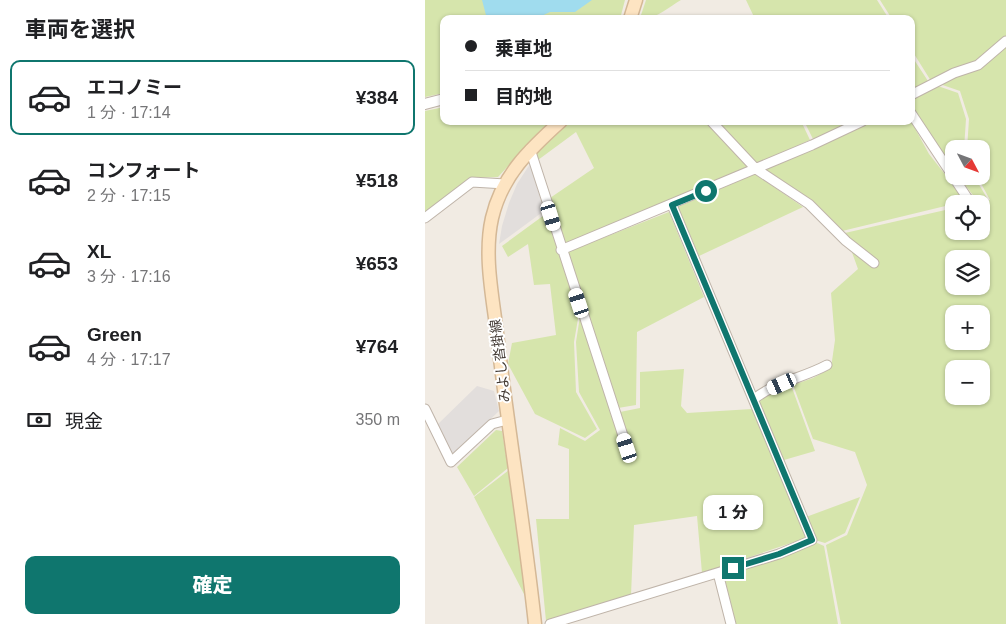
<!DOCTYPE html>
<html lang="ja">
<meta charset="utf-8">
<style>
body{margin:0;font-family:Arial,"Noto Sans JP",sans-serif;background:#f2f2f2;color:#202124;height:100vh;display:flex;flex-direction:column;font-size:19px;white-space:nowrap}
*{box-sizing:border-box;margin:0}
p{font-size:16px;color:#757577}
.icon{flex:none;width:28px;height:28px;fill:none;stroke:currentColor;stroke-width:2;stroke-linecap:round;stroke-linejoin:round}
.map{position:relative;flex:1;overflow:hidden}
.side{display:flex;flex-direction:column;background:#fff;width:425px}
.side>*{flex:none}
.hud{position:absolute;left:15px;top:15px;width:475px;height:110px;border-radius:10px;box-shadow:0 1px 4px #0004;display:grid;align-content:center;height:110px;padding:0 25px;background:#fff}
.needle{width:32px;rotate:131deg}
.buttons{position:absolute;left:520px;top:140px;display:grid;gap:10px}
.buttons a{display:grid;place-items:center;width:45px;height:45px;border-radius:10px;background:#fff;box-shadow:0 1px 4px #0004;font-size:25px}
.end{position:absolute;width:22px;height:22px;margin:-11px;border:6px solid #0f766e;background:#fff;box-shadow:0 0 0 2px #fff}
.from{border-radius:50%}
.bubble{position:absolute;height:35px;border-radius:10px;background:#fff;box-shadow:0 1px 4px #0004;font-size:16px;font-weight:800;line-height:35px;text-align:center}
.car{position:absolute;width:15px;height:30px;margin:-15px -8px;border-radius:6px;box-shadow:0 0 4px 1px #0007;background:linear-gradient(#fff 24%,#345 0 40%,#fff 0 76%,#345 0 86%,#fff 0)}
.hud b{display:flex;align-items:center;gap:18px;height:48px;font-size:19px}
.hud b+b{border-top:1px solid #e0e0e0}
.hud i{width:12px;height:12px;background:#202124}
ul{padding:0;list-style:none}
li{display:flex;align-items:center;gap:15px;height:75px;margin:0 10px 8px;padding:0 15px;border:2px solid transparent;border-radius:10px}
li div{flex:1}
li b{display:block;font-size:19px}
li em{font-style:normal;font-weight:800}
li.selected{border-color:#0f766e}
li>.icon{width:45px;height:45px;stroke-width:1.5}
h2{padding:0 25px;font-size:22px;line-height:60px}
.pay{display:flex;align-items:center;gap:12px;height:55px;padding:0 25px;font-size:19px}
.pay p{margin-inline-start:auto}
.button{display:flex;gap:10px;margin-top:auto;padding:10px 25px}
.button a{flex:1;height:58px;border-radius:10px;background:#0f766e;color:#fff;font-size:20px;font-weight:800;line-height:58px;text-align:center}
main{display:flex;flex:1;min-height:0}
.map>svg:first-child{display:block}
.green{fill:#d6e5ac;fill-rule:evenodd}
.parking{fill:#e2dedc}
.water{fill:#a0dcee}
.lines{fill:none;stroke-linecap:round;stroke-linejoin:round}
.minor-casing{stroke:#bfb4a9;stroke-width:11}
.tertiary-casing{stroke:#bfb4a9;stroke-width:12}
.secondary-casing{stroke:#d4b896;stroke-width:15}
.minor{stroke:#fff;stroke-width:9}
.tertiary{stroke:#fff;stroke-width:10}
.secondary{stroke:#fde4c2;stroke-width:12}
.route{stroke:#0f766e;stroke-width:6}
.labels{text-anchor:middle;dominant-baseline:central;stroke-width:4;stroke-linejoin:round;paint-order:stroke}
.street-label{font-size:14px;fill:#433a34;stroke:#fff}
</style>
<main>
<section class="side">
<h2>車両を選択</h2>
<ul>
<li class="selected"><svg class="icon" aria-label="car" viewBox="0 0 24 24"><path d="M5 17H2v-5l4-1 3-4h7l3 4 3 1v5h-3M9 17h6M6 11h13"/><circle cx="7" cy="17" r="2"/><circle cx="17" cy="17" r="2"/></svg><div><b>エコノミー</b><p>1 分 · 17:14</p></div><em>¥384</em></li>
<li><svg class="icon" aria-label="car" viewBox="0 0 24 24"><path d="M5 17H2v-5l4-1 3-4h7l3 4 3 1v5h-3M9 17h6M6 11h13"/><circle cx="7" cy="17" r="2"/><circle cx="17" cy="17" r="2"/></svg><div><b>コンフォート</b><p>2 分 · 17:15</p></div><em>¥518</em></li>
<li><svg class="icon" aria-label="car" viewBox="0 0 24 24"><path d="M5 17H2v-5l4-1 3-4h7l3 4 3 1v5h-3M9 17h6M6 11h13"/><circle cx="7" cy="17" r="2"/><circle cx="17" cy="17" r="2"/></svg><div><b>XL</b><p>3 分 · 17:16</p></div><em>¥653</em></li>
<li><svg class="icon" aria-label="car" viewBox="0 0 24 24"><path d="M5 17H2v-5l4-1 3-4h7l3 4 3 1v5h-3M9 17h6M6 11h13"/><circle cx="7" cy="17" r="2"/><circle cx="17" cy="17" r="2"/></svg><div><b>Green</b><p>4 分 · 17:17</p></div><em>¥764</em></li>
</ul>
<div class="pay"><svg class="icon" aria-label="cash" viewBox="0 0 24 24"><path d="M3 7h18v10H3z"/><circle cx="12" cy="12" r="2"/></svg>現金<p>350 m</p></div>
<div class="button"><a>確定</a></div>
</section>
<div class="map">
<svg width="581" height="624" viewBox="0 0 581 624">
<rect width="100%" height="100%" fill="#f1ebe3"/>
<path class="green" d="M0 0H200L195 19H19V93L0 97Z
M221 0H256C244 7 229 21 215 18Z
M321 0H452L464 19H330Z
M455 0H581V624H416L401 545 422 535 442 485 430 452 388 439 368 385 388 378 406 368 410 340 406 293 433 269 420 233 529 208V231H556V204H548L565 200 552 176H556V149H542L544 119 535 91 506 81 486 49V19H467ZM529 259H556V286H529ZM529 314H556V341H529ZM529 369H556V396H529Z
M486 55 503 81 486 91Z
M510 85 533 93 541 119 539 149H529V171L486 106V99Z
M19 107V121H125L73 177 47 178 0 213V111Z
M144 121H281L323 167 245 201 139 245 125 198 169 168 151 132 113 160 110 152Z
M291 121H376L385 140 331 165Z
M379 121H429L388 139Z
M445 121H486L504 154 541 201 413 232 336 170 434 128Z
M330 174 378 207 274 256 253 207Z
M533 176H549L562 198 551 199Z
M244 212 279 297 212 332 211 405 193 408 142 252Z
M122 213 154 313 149 342 151 392 172 429 160 438 110 414 83 364 87 343 131 335 125 284 109 285 103 244 83 257 77 246Z
M155 316 199 452 209 453 195 412 215 408V372L259 369 256 406 262 413 327 409 381 538 277 573 272 516 209 525 206 595 121 621 111 519H144V449L133 445 135 428 160 441 175 430 154 392 151 342Z
M366 385 390 451 359 460 333 400Z
M71 430 77 431 83 468 49 496 32 467Z
M84 470 101 598 49 497Z
M435 497 420 533 400 543 390 540 381 517Z
M390 542 399 546 413 624H311L299 576 357 558Z"/>
<path class="parking" d="M105 164 119 211 74 244 77 226 84 203 92 184Z
M52 386 69 391 74 411 28 455 12 425Z"/>
<path class="water" d="M57 0H167L150 12H125L110 19H62Z"/>
<g class="lines">
<defs>
<path id="minor" d="M486 95 529 73 553 65 581 41
M486 113 543 199
M286 121 331 169 384 204 421 241 449 263
M105 149 202 448
M0 218 47 182 80 184
M136 250 387 145 438 121
M329 399C350 382 378 378 402 365
M0 409 26 462 67 424 82 420
M293 573 306 624
M125 624 354 554 387 540 247 205"/>
<path id="tertiary" d="M0 104 19 99"/>
<path id="secondary" d="M205 19 211 0
M110 624C100 530 84 436 73 342 69 302 58 258 67 218 77 175 105 149 136 121"/>
</defs>
<use href="#minor" class="minor-casing"/>
<use href="#tertiary" class="tertiary-casing"/>
<use href="#secondary" class="secondary-casing"/>
<use href="#minor" class="minor"/>
<use href="#tertiary" class="tertiary"/>
<use href="#secondary" class="secondary"/>
</g>
<g class="lines">
<path class="route" d="M281 191 247 205 387 540 354 554 308 568"/>
</g>
<g class="labels">
<g class="street-label">
<text transform="translate(75 361) rotate(-97)">みよし沓掛線</text>
</g>
</g>
</svg>
<div class="buttons">
<a><svg class="needle" viewBox="-14 -14 28 28"><path d="M0-13l5 13h-10z" fill="#e53935"/><path d="M0 13l5-13h-10z" fill="#757577"/></svg></a>
<a><svg class="icon" aria-label="locate" viewBox="0 0 24 24"><circle cx="12" cy="12" r="6"/><path d="M12 2v4M12 18v4M2 12h4M18 12h4"/></svg></a>
<a><svg class="icon" aria-label="layers" viewBox="0 0 24 24"><path d="M12 4l9 5-9 5-9-5zM3 14l9 5 9-5"/></svg></a>
<a>+</a>
<a>−</a>
</div>
<i class="end from" style="left:281px;top:191px"></i>
<i class="end" style="left:308px;top:568px"></i>
<div class="bubble" style="left:278px;top:495px;width:60px">1 分</div>
<i class="car" style="left:126px;top:216px;rotate:163deg"></i>
<i class="car" style="left:154px;top:303px;rotate:342deg"></i>
<i class="car" style="left:357px;top:384px;rotate:246deg"></i>
<i class="car" style="left:202px;top:448px;rotate:342deg"></i>
<div class="hud">
<b><i class="from"></i>乗車地</b>
<b><i></i>目的地</b>
</div>
</div>
</main>
